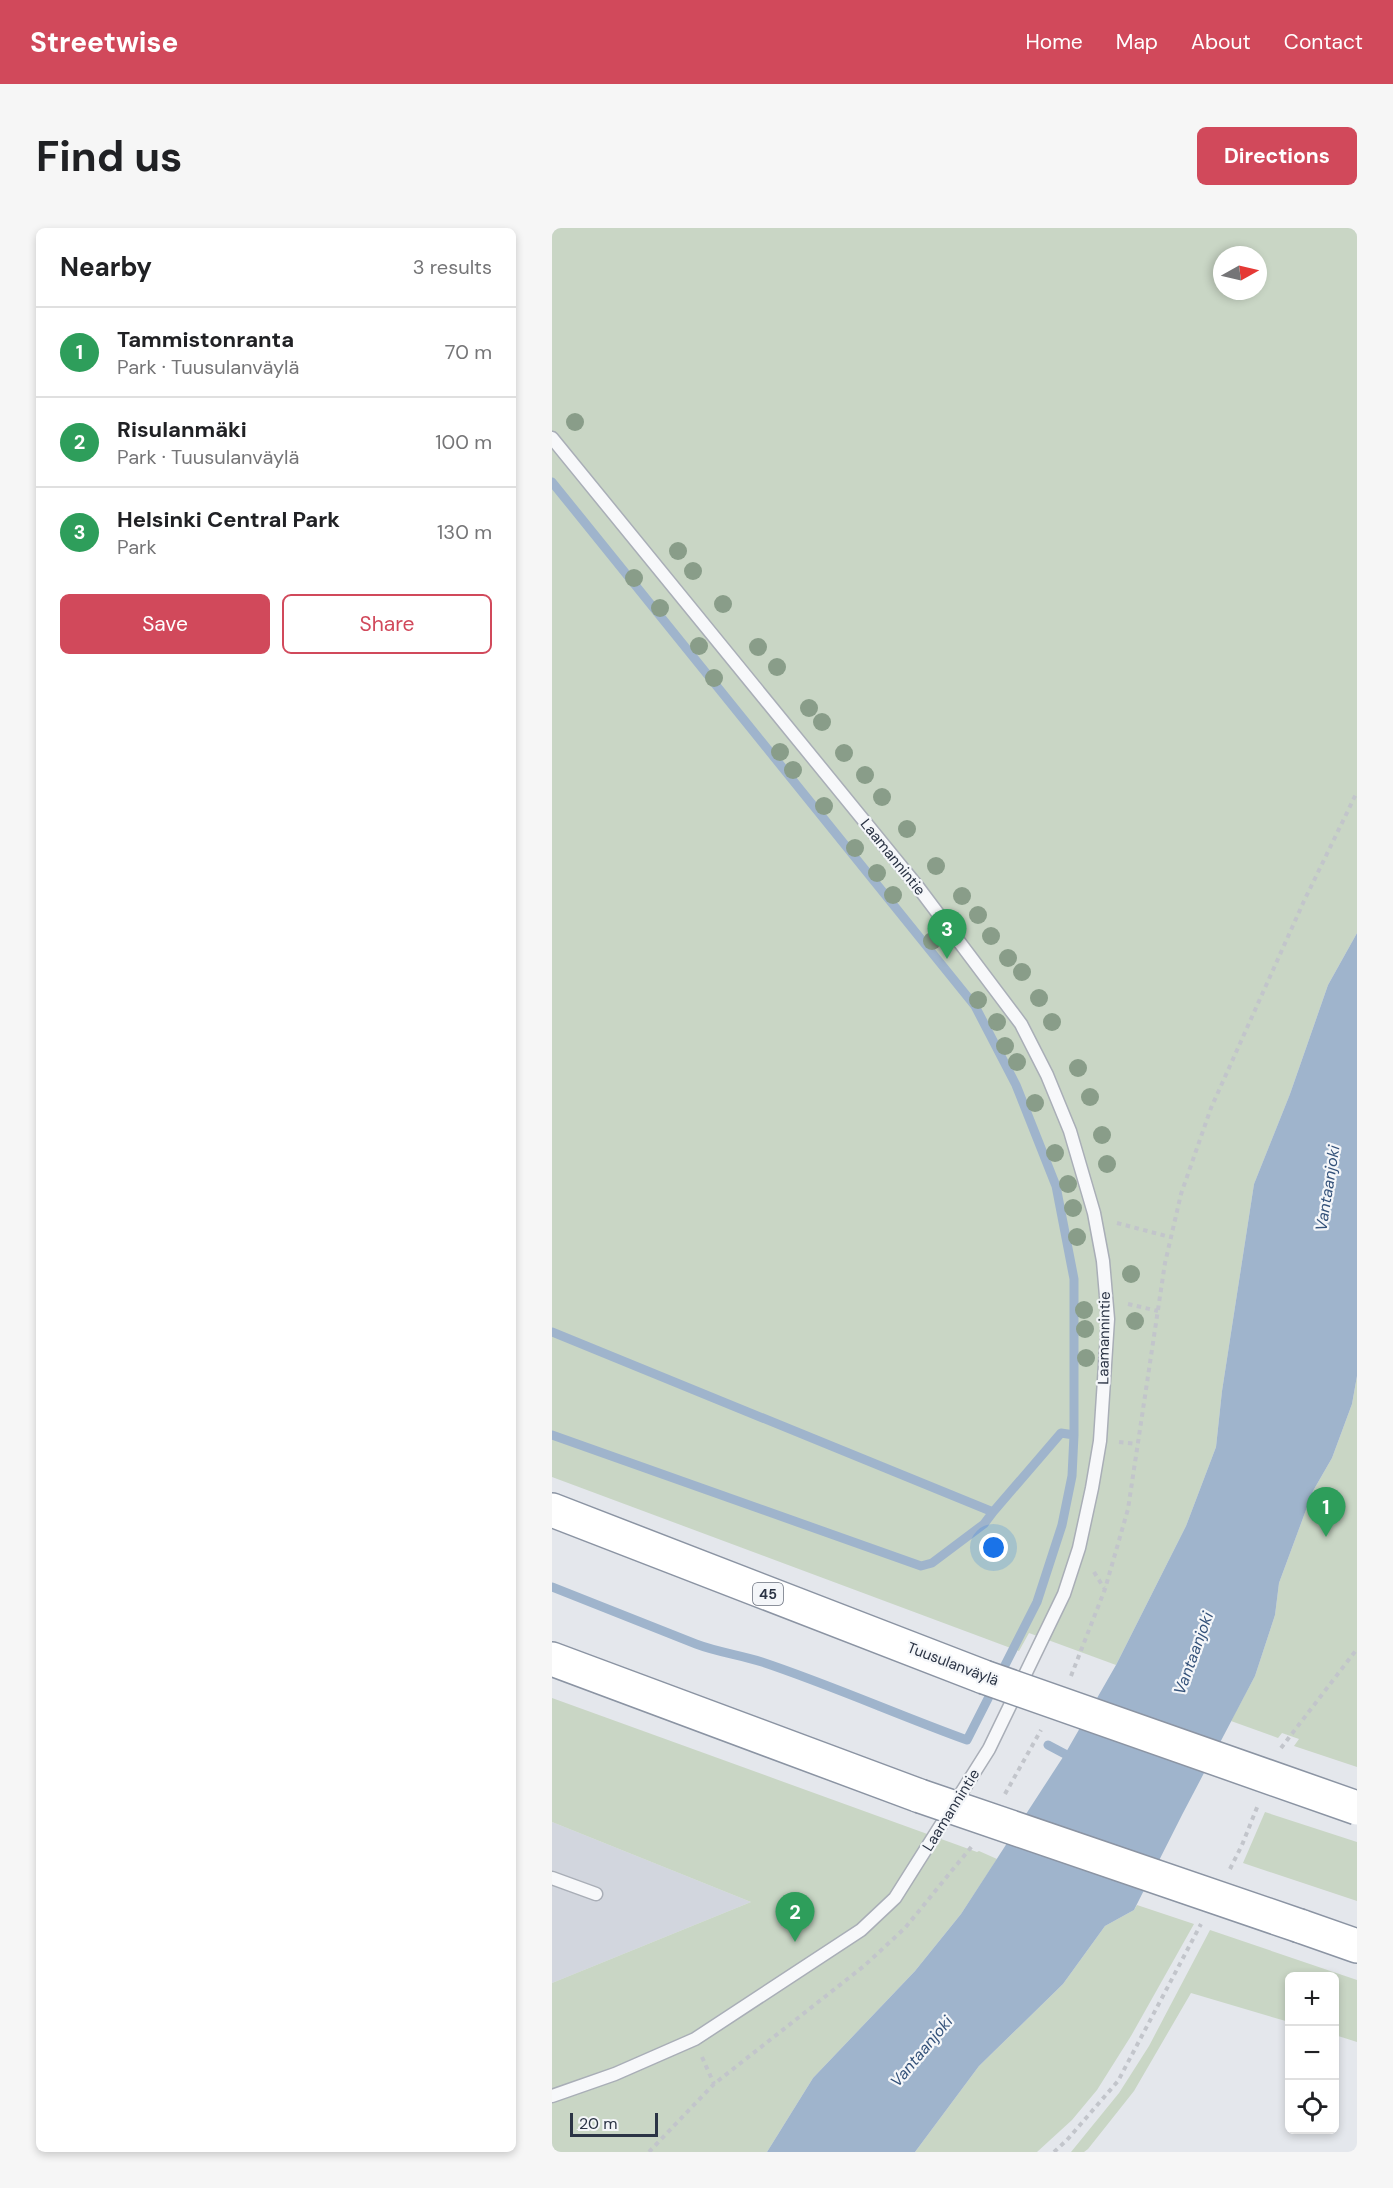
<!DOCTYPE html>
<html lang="en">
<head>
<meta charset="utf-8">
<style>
	body { margin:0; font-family:"DM Sans",sans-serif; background:#f6f6f6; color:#202124 }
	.controls { position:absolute; right:18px; bottom:18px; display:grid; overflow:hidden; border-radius:9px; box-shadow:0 3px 9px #0003 }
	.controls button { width:54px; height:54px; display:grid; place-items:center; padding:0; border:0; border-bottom:2px solid #e0e0e0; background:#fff; color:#202124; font:30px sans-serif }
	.compass { position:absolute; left:661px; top:18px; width:54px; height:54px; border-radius:50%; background:#fff; box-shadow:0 3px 9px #0003; rotate:82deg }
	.scale { position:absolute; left:18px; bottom:15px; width:88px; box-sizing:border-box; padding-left:6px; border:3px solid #2b3445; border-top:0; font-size:16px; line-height:21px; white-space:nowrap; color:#2b3445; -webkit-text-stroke:4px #f4f6f9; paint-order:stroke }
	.you { position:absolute; left:442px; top:1320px; width:21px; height:21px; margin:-15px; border:4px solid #fff; border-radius:50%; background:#1a73e8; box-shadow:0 0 0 9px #1a73e833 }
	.badge { display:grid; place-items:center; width:39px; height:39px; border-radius:50%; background:#d1495b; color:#fff; font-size:20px; font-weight:700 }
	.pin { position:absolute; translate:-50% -50px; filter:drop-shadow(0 2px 3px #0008) }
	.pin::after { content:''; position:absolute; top:32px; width:21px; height:18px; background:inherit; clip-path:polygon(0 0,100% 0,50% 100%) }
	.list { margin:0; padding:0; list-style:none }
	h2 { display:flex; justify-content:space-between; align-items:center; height:78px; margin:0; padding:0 24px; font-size:26px }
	h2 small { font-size:20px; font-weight:400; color:#757577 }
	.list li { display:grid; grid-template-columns:39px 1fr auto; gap:18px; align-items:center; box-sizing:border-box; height:90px; padding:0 24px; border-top:2px solid #e0e0e0 }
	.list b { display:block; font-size:22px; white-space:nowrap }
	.list p { margin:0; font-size:20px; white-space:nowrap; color:#757577 }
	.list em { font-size:20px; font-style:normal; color:#757577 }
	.actions { display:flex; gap:12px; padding:18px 24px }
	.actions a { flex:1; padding:14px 0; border:2px solid #d1495b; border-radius:9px; text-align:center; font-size:21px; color:#d1495b }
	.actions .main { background:#d1495b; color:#fff }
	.icon { flex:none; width:33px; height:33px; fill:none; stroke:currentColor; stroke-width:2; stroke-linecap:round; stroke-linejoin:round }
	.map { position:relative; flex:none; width:805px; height:1924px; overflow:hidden; border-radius:9px }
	header { display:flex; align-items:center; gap:36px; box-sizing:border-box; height:84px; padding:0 30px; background:#d1495b; color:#fff }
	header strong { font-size:28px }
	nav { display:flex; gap:33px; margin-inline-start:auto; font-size:21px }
	.intro { display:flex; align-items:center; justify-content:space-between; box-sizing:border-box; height:144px; padding:0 36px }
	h1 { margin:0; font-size:42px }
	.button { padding:15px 27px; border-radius:9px; background:#d1495b; color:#fff; font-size:21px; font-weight:700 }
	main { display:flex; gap:36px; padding:0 36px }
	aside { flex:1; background:#fff; border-radius:9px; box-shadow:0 3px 9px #0003 }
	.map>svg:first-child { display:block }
	.built { fill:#d2d6de }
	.green { fill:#c9d6c5; fill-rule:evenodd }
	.water { fill:#9fb4cc }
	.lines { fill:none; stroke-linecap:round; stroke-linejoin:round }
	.stream { stroke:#9fb4cc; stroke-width:9 }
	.service-casing { stroke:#a9aeb7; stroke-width:15 }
	.motorway-casing { stroke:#8b94a3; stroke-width:36 }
	.path { stroke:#c2c5cb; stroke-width:4; stroke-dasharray:4.5 4.5; stroke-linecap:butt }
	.service { stroke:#f7f8fa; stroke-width:12 }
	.motorway { stroke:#fff; stroke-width:33 }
	.motorway-bridge-casing { stroke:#8b94a3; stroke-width:36; stroke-linecap:butt }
	.motorway-bridge { stroke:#fff; stroke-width:33 }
	.tree { fill:#899d89 }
	.labels { text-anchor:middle; stroke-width:4.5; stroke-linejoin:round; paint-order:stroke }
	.shield { fill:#f4f6f9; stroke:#676e7b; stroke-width:1.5 }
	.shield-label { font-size:14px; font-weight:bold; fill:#2b3445 }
	.street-label { font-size:15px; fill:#2b3445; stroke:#f4f6f9 }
	.water-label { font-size:16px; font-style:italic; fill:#34527a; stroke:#f4f6f9 }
</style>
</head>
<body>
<header>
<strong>Streetwise</strong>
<nav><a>Home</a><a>Map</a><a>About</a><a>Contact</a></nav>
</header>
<div class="intro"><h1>Find us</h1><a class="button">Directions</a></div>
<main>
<aside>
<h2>Nearby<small>3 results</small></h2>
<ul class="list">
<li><span class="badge" style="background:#2e9e5b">1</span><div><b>Tammistonranta</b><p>Park · Tuusulanväylä</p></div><em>70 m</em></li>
<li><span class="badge" style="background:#2e9e5b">2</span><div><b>Risulanmäki</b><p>Park · Tuusulanväylä</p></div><em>100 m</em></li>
<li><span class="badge" style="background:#2e9e5b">3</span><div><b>Helsinki Central Park</b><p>Park</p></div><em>130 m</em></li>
</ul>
<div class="actions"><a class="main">Save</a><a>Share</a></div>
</aside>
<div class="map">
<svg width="805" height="1924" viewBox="0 0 805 1924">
	<rect width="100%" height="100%" fill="#e4e7ec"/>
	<!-- built -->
	<path class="built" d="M0 1594 199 1674 0 1755Z"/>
	<!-- green -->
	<path class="green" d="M0 0H805V705L776 757 738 866 702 956 670 1163 664 1219 634 1298 564 1437 477 1405 467 1423 0 1249ZM670 27H706V63H670Z
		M805 1148V1539L742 1518 747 1511 730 1505 726 1510 679 1493 703 1448 723 1387 727 1355 761 1263 780 1230 800 1176Z
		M0 1470 425 1624 427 1623 445 1631 409 1686 363 1743 261 1850 215 1924H0V1755L199 1674 0 1594Z
		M713 1584 805 1614V1673L691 1635Z
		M585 1677 642 1696 579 1808 545 1862 520 1892 485 1924H363L427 1838 511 1756 553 1698 582 1682Z
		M658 1702 805 1752V1814L783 1807 782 1748H738L737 1794 639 1765 582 1863 536 1921 532 1924H519L567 1865 597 1818Z"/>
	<!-- water -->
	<path class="water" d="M805 705V1148L800 1176 780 1230 761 1263 727 1355 723 1387 703 1448 631 1585 582 1682 553 1698 511 1756 427 1838 363 1924H215L261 1850 363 1743 409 1686 513 1526 564 1437 634 1298 664 1219 670 1163 702 956 738 866 776 757Z"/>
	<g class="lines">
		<!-- stream -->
		<path class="stream" d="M0 254 423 778 464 857 504 958 522 1051V1207L520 1248 510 1297 485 1374 415 1512C346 1487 279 1457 210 1434 188 1427 165 1424 144 1416L0 1359
			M0 1104 441 1284
			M0 1207 369 1338 380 1335 432 1296 441 1284 509 1205 522 1207
			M496 1517 513 1526"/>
		<defs>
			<path id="service" d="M0 210 366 659 469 796 495 847 518 903 542 985 551 1033 556 1091 548 1213 540 1260 527 1320 512 1366 437 1521 343 1670 309 1702 143 1811 63 1846 0 1868
				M0 1650 44 1666"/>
			<path id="motorway" d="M0 1282 432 1449
				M0 1431 368 1568
				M748 1698 805 1718"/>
		</defs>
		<!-- service casing -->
		<use href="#service" class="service-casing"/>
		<!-- motorway casing -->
		<use href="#motorway" class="motorway-casing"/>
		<!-- path -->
		<path class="path" d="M565 995 618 1009
			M576 1076 606 1083
			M567 1214 585 1216
			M542 1344 552 1360
			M519 1448 553 1361 576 1281 613 1035 629 966 659 880 752 673 805 564
			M729 1520 805 1421
			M453 1566 489 1502
			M678 1641 690 1617 706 1577
			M150 1829 162 1856
			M97 1924 162 1856 312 1738 353 1700 420 1618
			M502 1924 515 1912 566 1853 649 1696"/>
		<!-- service -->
		<use href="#service" class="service"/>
		<!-- motorway -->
		<use href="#motorway" class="motorway"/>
		<defs>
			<path id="motorway-bridge" d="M432 1449 805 1580
				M368 1568 748 1698"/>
		</defs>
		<!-- motorway-bridge casing -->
		<use href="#motorway-bridge" class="motorway-bridge-casing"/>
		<!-- motorway-bridge -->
		<use href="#motorway-bridge" class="motorway-bridge"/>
	</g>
	<!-- trees -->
	<g class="tree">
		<circle cx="23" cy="194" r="9"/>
		<circle cx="126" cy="323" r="9"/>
		<circle cx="141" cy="343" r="9"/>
		<circle cx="82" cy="350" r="9"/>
		<circle cx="171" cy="376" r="9"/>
		<circle cx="108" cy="380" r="9"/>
		<circle cx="147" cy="418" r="9"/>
		<circle cx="206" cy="419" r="9"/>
		<circle cx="225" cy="439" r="9"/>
		<circle cx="162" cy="450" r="9"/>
		<circle cx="257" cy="480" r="9"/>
		<circle cx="270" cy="494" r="9"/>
		<circle cx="228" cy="524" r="9"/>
		<circle cx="292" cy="525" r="9"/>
		<circle cx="241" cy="542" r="9"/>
		<circle cx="313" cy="547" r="9"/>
		<circle cx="330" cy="569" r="9"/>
		<circle cx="272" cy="578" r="9"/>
		<circle cx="355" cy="601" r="9"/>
		<circle cx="303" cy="620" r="9"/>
		<circle cx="384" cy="638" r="9"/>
		<circle cx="325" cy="645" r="9"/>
		<circle cx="341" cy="667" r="9"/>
		<circle cx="410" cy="668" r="9"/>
		<circle cx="426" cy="687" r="9"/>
		<circle cx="439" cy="708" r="9"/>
		<circle cx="380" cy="713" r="9"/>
		<circle cx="456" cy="730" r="9"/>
		<circle cx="470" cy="744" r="9"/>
		<circle cx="487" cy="770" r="9"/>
		<circle cx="426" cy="772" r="9"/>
		<circle cx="445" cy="794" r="9"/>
		<circle cx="500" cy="794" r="9"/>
		<circle cx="453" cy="818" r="9"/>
		<circle cx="465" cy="834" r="9"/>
		<circle cx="526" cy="840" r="9"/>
		<circle cx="538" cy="869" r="9"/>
		<circle cx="483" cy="875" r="9"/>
		<circle cx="550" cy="907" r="9"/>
		<circle cx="503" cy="925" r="9"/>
		<circle cx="555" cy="936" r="9"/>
		<circle cx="516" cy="956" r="9"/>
		<circle cx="521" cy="980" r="9"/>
		<circle cx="525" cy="1009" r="9"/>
		<circle cx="579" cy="1046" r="9"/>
		<circle cx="532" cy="1082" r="9"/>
		<circle cx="583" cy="1093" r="9"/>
		<circle cx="533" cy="1101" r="9"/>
		<circle cx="534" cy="1130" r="9"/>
	</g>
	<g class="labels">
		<!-- shield labels -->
		<rect class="shield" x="201" y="1355" width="30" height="22" rx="4.5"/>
		<g class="shield-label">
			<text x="216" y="1371">45</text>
		</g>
		<!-- street labels -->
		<g class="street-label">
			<text transform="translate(341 629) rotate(51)" y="5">Laamannintie</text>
			<text transform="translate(552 1110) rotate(-89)" y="5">Laamannintie</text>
			<text transform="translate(401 1436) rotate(21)" y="5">Tuusulanväylä</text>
			<text transform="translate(399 1582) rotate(-58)" y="5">Laamannintie</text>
		</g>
		<!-- water labels -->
		<g class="water-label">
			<text transform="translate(775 960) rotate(-81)" y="6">Vantaanjoki</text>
			<text transform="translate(641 1425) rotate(-70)" y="6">Vantaanjoki</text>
			<text transform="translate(369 1823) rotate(-50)" y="6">Vantaanjoki</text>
		</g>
	</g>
</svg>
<div class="controls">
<button>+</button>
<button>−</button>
<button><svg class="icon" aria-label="locate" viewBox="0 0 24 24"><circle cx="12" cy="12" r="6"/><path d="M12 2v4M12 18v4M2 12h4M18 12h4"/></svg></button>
</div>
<svg class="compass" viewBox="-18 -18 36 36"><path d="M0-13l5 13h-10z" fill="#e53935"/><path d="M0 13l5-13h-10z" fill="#757577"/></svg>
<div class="scale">20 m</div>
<div class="you"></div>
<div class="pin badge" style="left:774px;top:1309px;background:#2e9e5b">1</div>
<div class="pin badge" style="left:243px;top:1714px;background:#2e9e5b">2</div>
<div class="pin badge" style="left:395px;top:731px;background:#2e9e5b">3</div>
</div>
</main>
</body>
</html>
